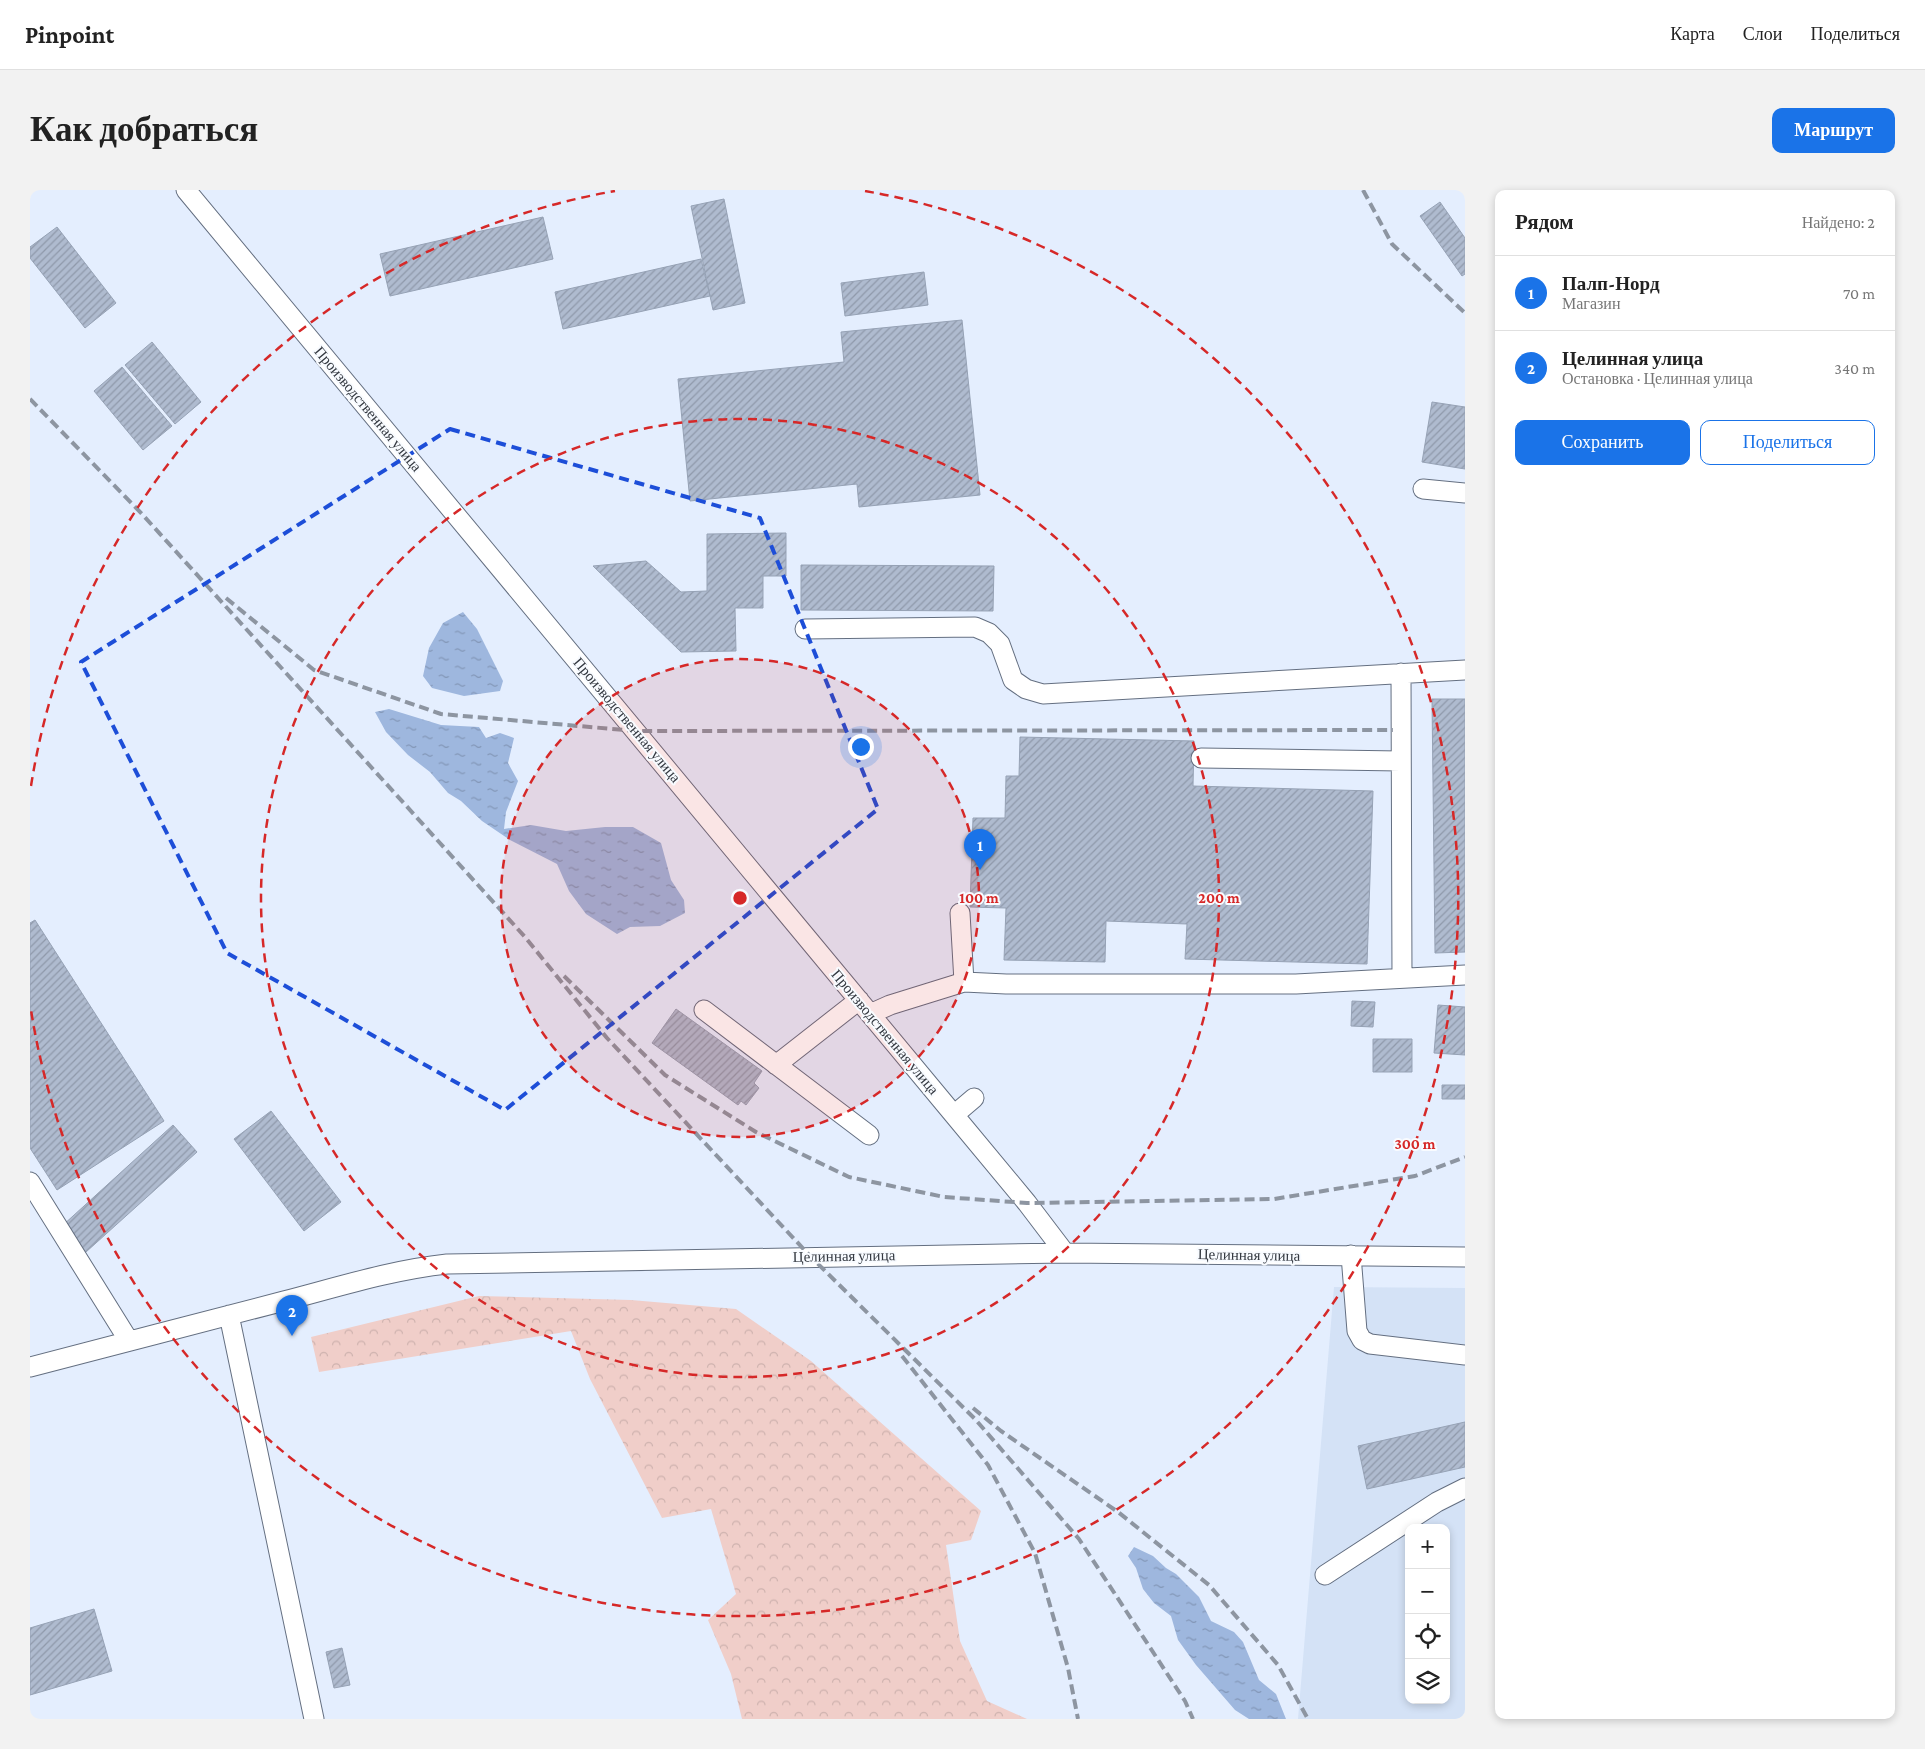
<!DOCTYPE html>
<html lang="ru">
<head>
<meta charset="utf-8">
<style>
	body { margin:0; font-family:"Crimson Pro",serif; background:#f2f2f2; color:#222 }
	.controls { position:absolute; right:15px; bottom:15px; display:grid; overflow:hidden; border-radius:10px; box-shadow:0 2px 8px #0003 }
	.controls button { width:45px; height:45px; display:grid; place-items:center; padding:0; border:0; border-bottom:1px solid #e0e0e0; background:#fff; color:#222; font:25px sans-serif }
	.you { position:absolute; left:830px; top:556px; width:18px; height:18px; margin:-12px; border:4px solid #fff; border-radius:50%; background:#1a73e8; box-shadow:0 0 0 8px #1a73e833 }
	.badge { display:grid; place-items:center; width:32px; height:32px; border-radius:50%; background:#1a73e8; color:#fff; font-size:16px; font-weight:700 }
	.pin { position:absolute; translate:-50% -41px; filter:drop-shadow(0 1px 2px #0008) }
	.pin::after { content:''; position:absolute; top:26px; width:18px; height:15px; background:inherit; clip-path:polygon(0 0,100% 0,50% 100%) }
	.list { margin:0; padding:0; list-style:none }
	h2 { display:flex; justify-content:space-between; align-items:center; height:65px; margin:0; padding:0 20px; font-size:21px }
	h2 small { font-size:16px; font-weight:400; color:#767676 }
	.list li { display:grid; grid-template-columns:32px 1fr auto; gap:15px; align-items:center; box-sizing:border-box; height:75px; padding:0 20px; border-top:1px solid #e0e0e0 }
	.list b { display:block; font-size:19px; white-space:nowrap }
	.list p { margin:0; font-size:16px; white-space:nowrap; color:#767676 }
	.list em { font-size:16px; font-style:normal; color:#767676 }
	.actions { display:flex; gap:10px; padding:15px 20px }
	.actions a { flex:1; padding:11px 0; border:1px solid #1a73e8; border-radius:10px; text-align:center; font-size:18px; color:#1a73e8 }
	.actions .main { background:#1a73e8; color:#fff }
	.icon { flex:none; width:28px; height:28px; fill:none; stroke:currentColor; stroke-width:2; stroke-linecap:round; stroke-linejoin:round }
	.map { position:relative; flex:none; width:1435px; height:1529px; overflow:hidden; border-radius:10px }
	header { display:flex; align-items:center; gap:30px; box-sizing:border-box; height:70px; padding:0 25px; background:#fff; border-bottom:1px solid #e0e0e0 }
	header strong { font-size:24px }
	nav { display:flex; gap:28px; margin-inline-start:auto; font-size:18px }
	.intro { display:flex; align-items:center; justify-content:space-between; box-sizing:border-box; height:120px; padding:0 30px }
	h1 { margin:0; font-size:35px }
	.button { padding:12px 22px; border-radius:10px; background:#1a73e8; color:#fff; font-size:18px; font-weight:700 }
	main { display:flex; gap:30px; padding:0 30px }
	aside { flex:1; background:#fff; border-radius:10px; box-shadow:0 2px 8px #0003 }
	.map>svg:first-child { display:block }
	.built { fill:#d4e2f6; fill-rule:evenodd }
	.forest { fill:url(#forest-crowns) }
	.water { fill:url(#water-ripples) }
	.building { fill:url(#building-hatch); stroke:#96a2b5 }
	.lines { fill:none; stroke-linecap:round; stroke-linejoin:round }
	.minor-casing { stroke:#646f81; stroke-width:21 }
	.minor { stroke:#fff; stroke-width:19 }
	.rail { stroke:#8d95a1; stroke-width:4; stroke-dasharray:10 5; stroke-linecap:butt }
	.marked { fill:none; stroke:#1d4ed8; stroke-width:4; stroke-dasharray:10 6; stroke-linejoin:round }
	.ring { fill:none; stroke:#d62828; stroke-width:2.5; stroke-dasharray:9 6 }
	.labels { text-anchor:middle; stroke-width:4; stroke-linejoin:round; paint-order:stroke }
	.street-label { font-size:15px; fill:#343941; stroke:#f8fbff }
	.centre { fill:#d62828; stroke:#f8fbff; stroke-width:2.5 }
	.ring-label { font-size:15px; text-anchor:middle; font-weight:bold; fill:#d62828; stroke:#f8fbff; stroke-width:4; stroke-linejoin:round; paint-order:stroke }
</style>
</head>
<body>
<header>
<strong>Pinpoint</strong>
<nav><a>Карта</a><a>Слои</a><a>Поделиться</a></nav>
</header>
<div class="intro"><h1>Как добраться</h1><a class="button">Маршрут</a></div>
<main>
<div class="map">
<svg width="1435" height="1529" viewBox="0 0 1435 1529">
	<defs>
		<pattern id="forest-crowns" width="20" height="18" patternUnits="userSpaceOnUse" patternTransform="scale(1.25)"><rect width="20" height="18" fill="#f0cec9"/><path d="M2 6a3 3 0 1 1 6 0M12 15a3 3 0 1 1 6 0" fill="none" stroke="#ceb2ae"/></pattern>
		<pattern id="water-ripples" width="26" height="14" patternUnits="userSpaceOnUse" patternTransform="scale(1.25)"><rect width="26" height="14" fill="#9eb7de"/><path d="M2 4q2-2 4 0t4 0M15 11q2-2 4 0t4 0" fill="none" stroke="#8296b6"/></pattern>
		<pattern id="building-hatch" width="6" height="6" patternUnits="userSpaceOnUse" patternTransform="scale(1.25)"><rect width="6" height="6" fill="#afbbcf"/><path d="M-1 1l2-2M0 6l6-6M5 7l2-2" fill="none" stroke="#8f99aa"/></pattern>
	</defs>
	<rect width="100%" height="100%" fill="#e4eefe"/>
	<!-- built -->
	<path class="built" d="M1304 1097 1435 1098V1529H1268ZM1379 1338H1416V1510H1379Z"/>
	<!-- forest -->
	<path class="forest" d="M449 1106 601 1110 706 1119 781 1171 951 1321 941 1350 916 1355 930 1451 957 1511 997 1529H712L701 1484 678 1430 706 1404 681 1319 632 1328 560 1189 541 1141 289 1182 281 1147Z"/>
	<!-- water -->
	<path class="water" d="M433 422 447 439 473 491 470 501 434 506 402 498 393 486 399 458 413 433Z
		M359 519 411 535 449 537 456 548 470 543 484 548 478 573 488 591 476 622 474 639 501 635 536 641 575 637H603L631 653 641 690 654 710 655 723 630 736 600 737 587 744 556 724 539 701 527 674 480 650 452 631 431 611 418 603 400 582 378 565 356 542 345 522Z
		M1104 1357 1123 1366 1136 1378 1146 1384 1169 1407 1181 1431 1204 1442 1213 1452 1229 1490 1246 1504 1256 1529H1219L1205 1520 1166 1475 1148 1450 1141 1426 1124 1413 1113 1399 1106 1378 1098 1366Z"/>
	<!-- building -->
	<path class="building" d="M694 9 715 113 683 120 661 16Z
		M1410 12 1435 48V84L1432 86 1390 26Z
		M513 27 523 69 360 106 350 64Z
		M27 37 86 113 55 138 0 68V57Z
		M671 69 680 106 533 139 525 102Z
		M894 82 898 115 815 126 811 93Z
		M932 130 950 305 829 317 827 294 660 311 648 189 814 172 811 142Z
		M122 152 171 212 145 234 95 175Z
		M92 177 142 236 113 260 64 201Z
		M1402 212 1435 217V279L1392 272Z
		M756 343V386H733V418H705L706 461 651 462 563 376 616 371 651 402 677 401V344Z
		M771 375 964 376 963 421 771 420Z
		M1402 509H1435V762L1405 763Z
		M990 547 1164 551 1163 596 1343 601 1337 774 1155 769 1157 734 1076 731 1075 772 974 770 976 718 940 717 943 628H975L976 586H989Z
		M5 730 134 931 27 1000 0 958V733Z
		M1322 811 1345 812 1343 837 1321 836Z
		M1408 815 1435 817V865L1404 863Z
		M646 819 732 881 724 893 729 898 716 915 711 911 708 915 622 853Z
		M1343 849H1382V882H1343Z
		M1412 895H1435V909H1412Z
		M241 921 311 1012 274 1041 204 949Z
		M143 935 167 962 56 1062 32 1036Z
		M1435 1232V1277L1337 1299 1328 1256Z
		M64 1419 82 1481 0 1505V1438Z
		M312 1458 320 1495 304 1498 296 1462Z"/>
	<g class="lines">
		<defs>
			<path id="minor" d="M156 0 924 925 997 1013 1035 1063
				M1393 299 1435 303
				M775 439 945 437 959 443 970 454 983 490 996 499 1013 504 1435 480
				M1371 483 1372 788
				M1171 568 1370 571
				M930 723 934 792
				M674 820 839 945
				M840 824 860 815 934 792 976 794H1266L1435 785
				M746 875 829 810
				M924 925 944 908
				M0 992 99 1151
				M1321 1065 1327 1141 1332 1150 1340 1154 1435 1165
				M199 1125 284 1529
				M0 1177C85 1155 169 1133 254 1111 308 1097 361 1080 417 1074L1035 1063 1435 1067
				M1295 1385 1407 1312 1435 1298"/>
		</defs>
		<!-- minor casing -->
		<use href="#minor" class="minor-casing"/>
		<!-- minor -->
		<use href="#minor" class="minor"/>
		<!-- rail -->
		<path class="rail" d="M1333 0 1362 54 1435 123
			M0 209 112 324 495 747 577 848 781 1067 945 1229 1049 1349 1155 1511 1163 1529
			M196 408 284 480 411 524 606 541 1363 540
			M534 786 635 885 726 942 819 987 914 1007 997 1013 1244 1009 1385 986 1435 967
			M872 1166 958 1275 1005 1363 1038 1478 1048 1529
			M943 1218 971 1241 1088 1322 1179 1395 1248 1475 1278 1529"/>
	</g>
	<!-- marked area -->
	<path class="marked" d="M420 239 730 328 848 619 475 920 197 763 51 472Z"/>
	<!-- distance rings -->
	<circle cx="710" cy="708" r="239" fill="#d62828" fill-opacity=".12"/>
	<g class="ring">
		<circle cx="710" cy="708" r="239"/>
		<circle cx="710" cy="708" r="479"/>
		<path d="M1 596A718 718 0 0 1 585 1M835 1A718 718 0 1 1 1 820"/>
	</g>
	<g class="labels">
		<!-- street labels -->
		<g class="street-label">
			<text transform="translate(338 219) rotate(50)" y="5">Производственная улица</text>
			<text transform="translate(597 530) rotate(50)" y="5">Производственная улица</text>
			<text transform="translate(855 842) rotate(50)" y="5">Производственная улица</text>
			<text transform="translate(1219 1065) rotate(1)" y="5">Целинная улица</text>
			<text transform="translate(814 1066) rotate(-1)" y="5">Целинная улица</text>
		</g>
	</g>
	<circle cx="710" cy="708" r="8" class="centre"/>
	<g class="ring-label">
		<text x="949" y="713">100 m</text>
		<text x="1189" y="713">200 m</text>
		<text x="1385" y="959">300 m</text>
	</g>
</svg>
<div class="controls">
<button>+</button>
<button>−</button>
<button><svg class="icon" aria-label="locate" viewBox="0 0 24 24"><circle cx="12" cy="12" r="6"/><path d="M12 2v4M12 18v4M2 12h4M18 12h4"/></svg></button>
<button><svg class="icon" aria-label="layers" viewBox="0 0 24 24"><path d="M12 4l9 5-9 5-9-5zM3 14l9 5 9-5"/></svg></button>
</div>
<div class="you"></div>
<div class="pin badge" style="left:950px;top:680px">1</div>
<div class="pin badge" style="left:262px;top:1146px">2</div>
</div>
<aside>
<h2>Рядом<small>Найдено: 2</small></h2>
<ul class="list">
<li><span class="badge">1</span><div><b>Палп-Норд</b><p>Магазин</p></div><em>70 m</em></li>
<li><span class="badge">2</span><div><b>Целинная улица</b><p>Остановка · Целинная улица</p></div><em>340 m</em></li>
</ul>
<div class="actions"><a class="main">Сохранить</a><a>Поделиться</a></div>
</aside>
</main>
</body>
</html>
